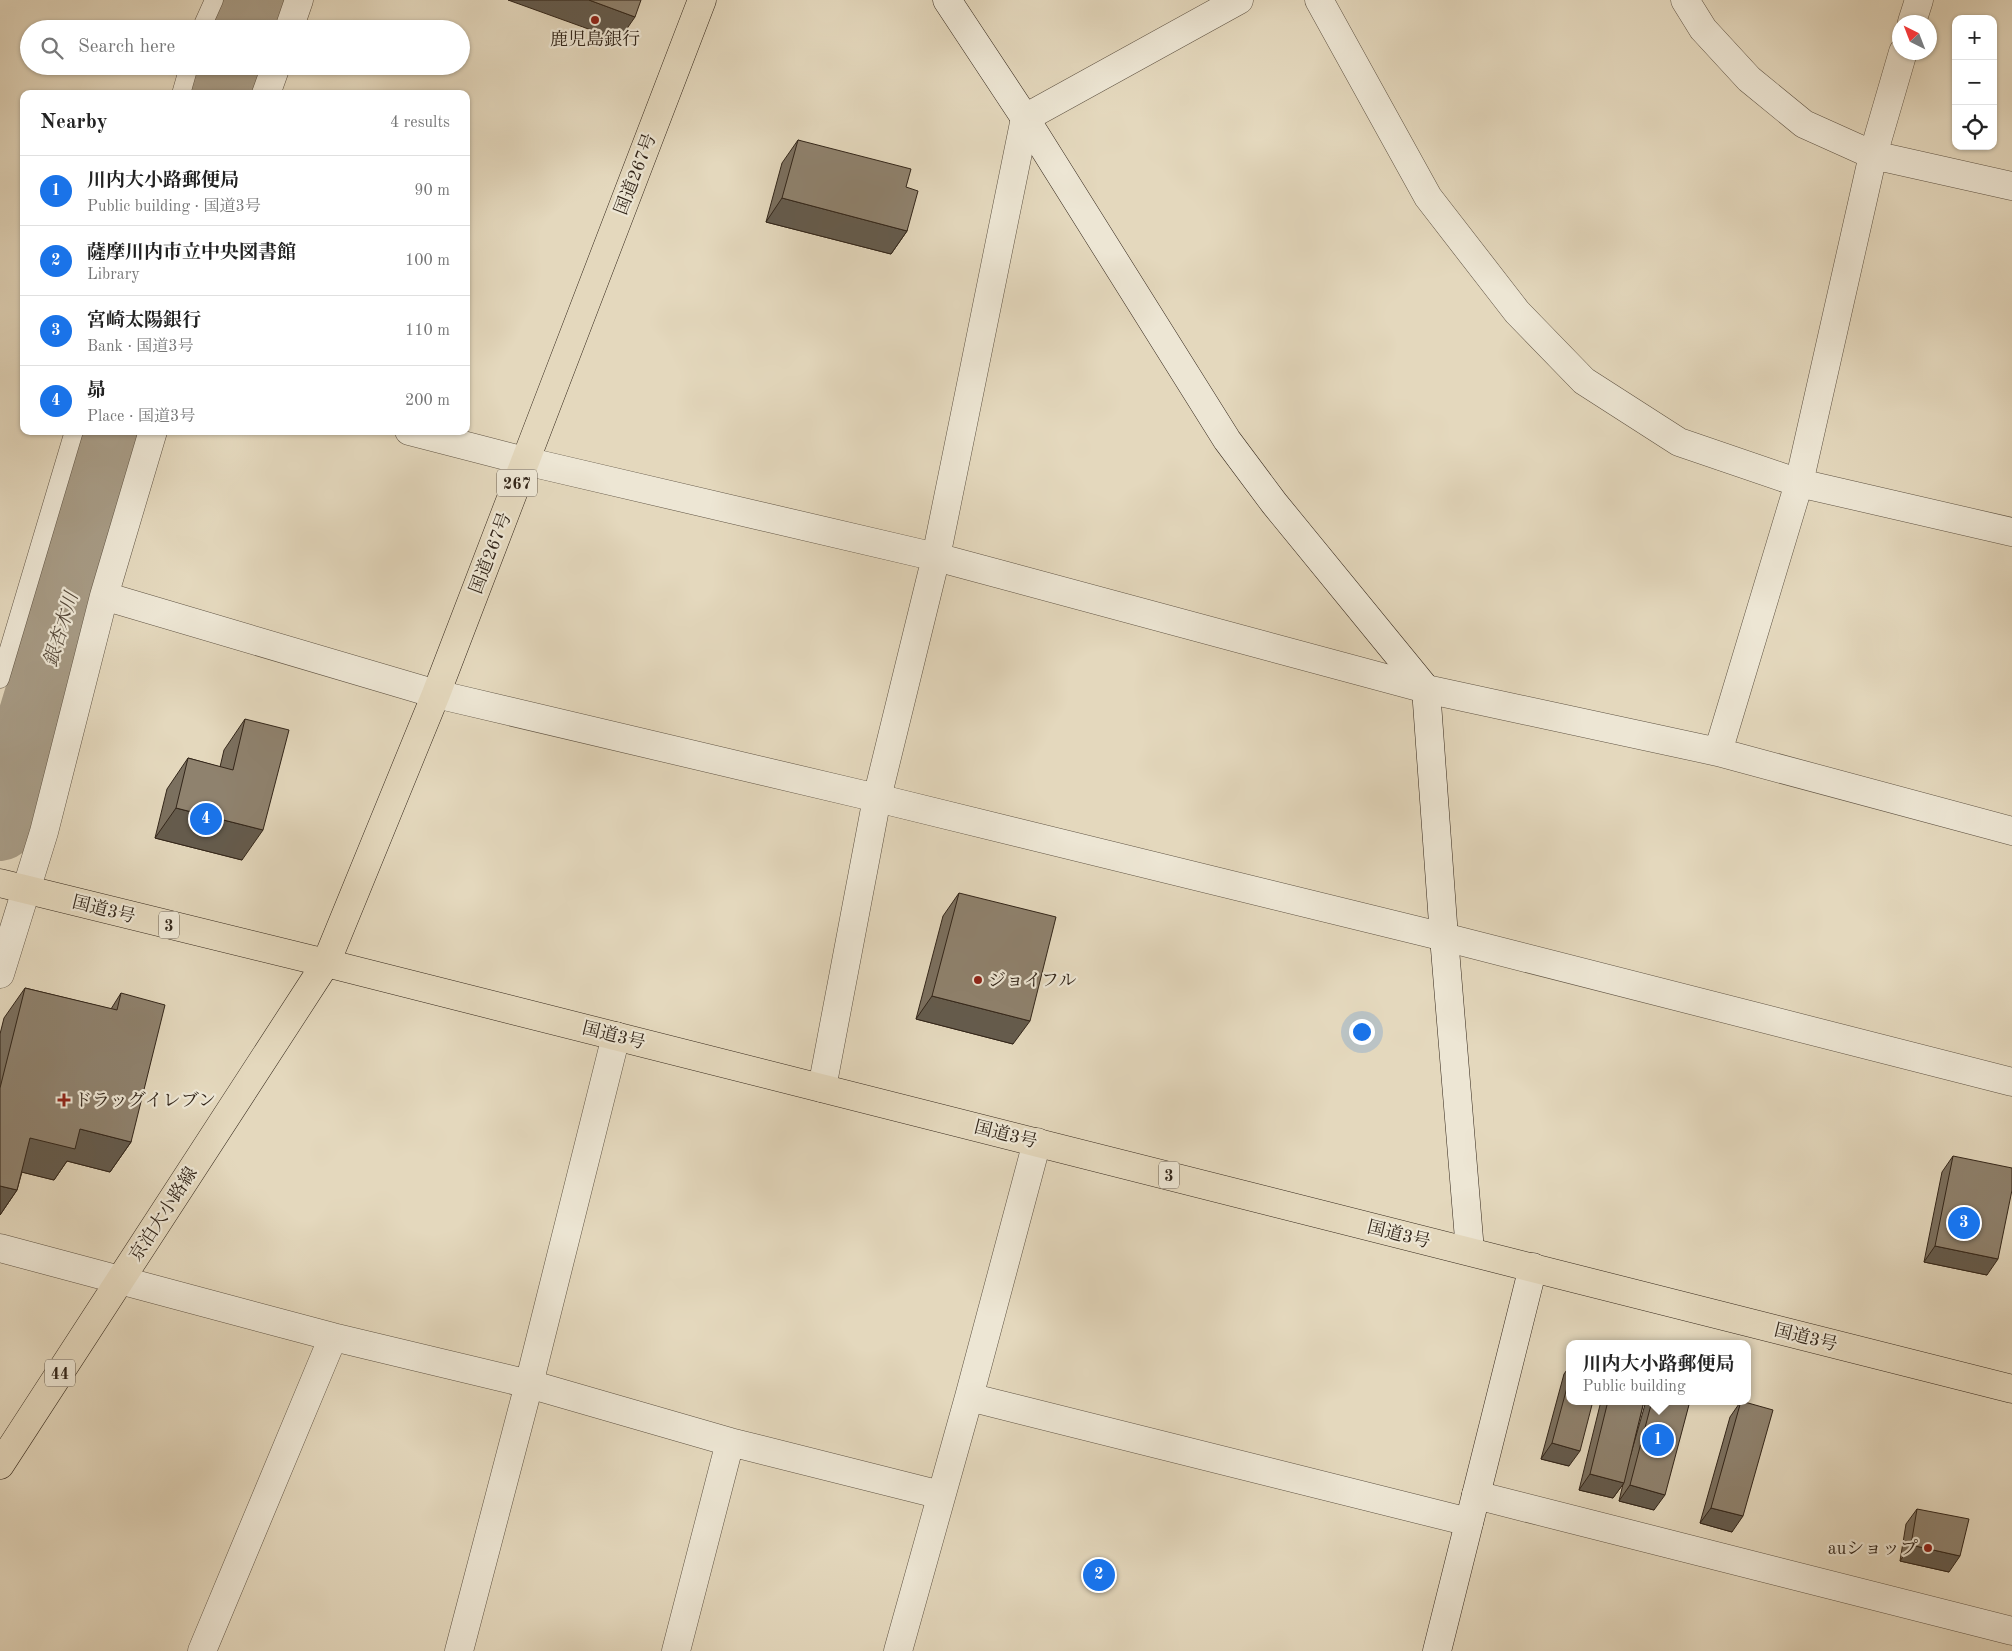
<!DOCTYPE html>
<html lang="en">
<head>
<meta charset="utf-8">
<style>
	body { margin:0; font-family:"Old Standard TT","Noto Serif JP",serif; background:#f2f2f2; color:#222 }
	.controls { position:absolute; right:15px; top:15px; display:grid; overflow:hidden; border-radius:10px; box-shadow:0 1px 4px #0004 }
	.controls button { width:45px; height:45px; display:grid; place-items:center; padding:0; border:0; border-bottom:1px solid #e0e0e0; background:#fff; color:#222; font:25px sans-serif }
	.compass { position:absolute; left:1892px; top:15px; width:45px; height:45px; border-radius:50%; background:#fff; box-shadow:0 1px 4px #0004; rotate:318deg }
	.you { position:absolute; left:1361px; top:1031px; width:18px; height:18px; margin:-12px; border:4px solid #fff; border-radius:50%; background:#1a73e8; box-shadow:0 0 0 8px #1a73e833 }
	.badge { display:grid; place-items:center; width:32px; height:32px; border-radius:50%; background:#1a73e8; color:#fff; font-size:16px; font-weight:700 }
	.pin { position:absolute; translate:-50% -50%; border:2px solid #fff; box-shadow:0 1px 5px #0006 }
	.popup { position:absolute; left:1566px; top:1340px; width:185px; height:65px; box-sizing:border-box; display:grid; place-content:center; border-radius:10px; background:#fff; filter:drop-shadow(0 1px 4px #0005); font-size:16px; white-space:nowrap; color:#767676 }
	.popup b { font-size:19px; color:#222 }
	.popup::after { content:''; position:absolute; left:50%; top:100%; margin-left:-10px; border:10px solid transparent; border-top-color:#fff }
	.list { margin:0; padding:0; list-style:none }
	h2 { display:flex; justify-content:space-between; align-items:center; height:65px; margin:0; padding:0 20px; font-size:21px }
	h2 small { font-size:16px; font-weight:400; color:#767676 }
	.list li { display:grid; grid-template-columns:32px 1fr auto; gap:15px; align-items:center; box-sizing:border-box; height:70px; padding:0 20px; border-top:1px solid #e0e0e0 }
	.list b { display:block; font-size:19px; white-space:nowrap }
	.list p { margin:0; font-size:16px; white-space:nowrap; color:#767676 }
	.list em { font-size:16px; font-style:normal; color:#767676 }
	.icon { flex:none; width:28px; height:28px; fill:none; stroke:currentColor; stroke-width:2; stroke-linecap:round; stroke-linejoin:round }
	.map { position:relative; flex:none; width:2012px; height:1651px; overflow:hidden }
	.search { position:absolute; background:#fff; box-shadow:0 1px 4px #0004; left:20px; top:20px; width:450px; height:55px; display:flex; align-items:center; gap:12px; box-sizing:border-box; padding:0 18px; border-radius:28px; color:#767676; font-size:19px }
	.panel { position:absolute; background:#fff; box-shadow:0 1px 4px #0004; left:20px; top:90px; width:450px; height:345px; border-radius:10px }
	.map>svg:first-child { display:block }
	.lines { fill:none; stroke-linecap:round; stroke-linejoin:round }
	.river { stroke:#a79b85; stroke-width:70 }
	.lane-casing { stroke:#5e5242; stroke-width:19 }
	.street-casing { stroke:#5e5242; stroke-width:29 }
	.secondary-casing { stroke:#322519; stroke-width:29 }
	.primary-casing { stroke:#322519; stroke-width:29 }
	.highway-casing { stroke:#322519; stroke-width:29 }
	.lane { stroke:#ede6d4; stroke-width:18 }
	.street { stroke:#ede6d4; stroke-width:28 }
	.secondary { stroke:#ede6d4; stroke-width:28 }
	.primary { stroke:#e4d8bd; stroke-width:28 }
	.highway { stroke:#e4d8bd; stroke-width:28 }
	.wall { fill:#7b705f; stroke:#322519 }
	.shaded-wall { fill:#645b4d; stroke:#322519 }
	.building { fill:#8f826e; stroke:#322519 }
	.poi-dot { fill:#8f2418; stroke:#ede6d4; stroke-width:2 }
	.labels { text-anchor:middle; stroke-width:4.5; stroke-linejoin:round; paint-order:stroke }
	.shield { fill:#ede6d4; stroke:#6a5f51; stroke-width:1 }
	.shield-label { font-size:16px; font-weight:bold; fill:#322519 }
	.poi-label { font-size:18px; fill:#322519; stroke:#ede6d4; text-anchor:start }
	.street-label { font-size:18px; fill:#322519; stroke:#ede6d4 }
	.water-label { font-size:19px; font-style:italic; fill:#554839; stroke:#ede6d4 }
</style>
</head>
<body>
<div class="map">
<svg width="2012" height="1651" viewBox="0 0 2012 1651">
	<rect width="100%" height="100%" fill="#e4d8bd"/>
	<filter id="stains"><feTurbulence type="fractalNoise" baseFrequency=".004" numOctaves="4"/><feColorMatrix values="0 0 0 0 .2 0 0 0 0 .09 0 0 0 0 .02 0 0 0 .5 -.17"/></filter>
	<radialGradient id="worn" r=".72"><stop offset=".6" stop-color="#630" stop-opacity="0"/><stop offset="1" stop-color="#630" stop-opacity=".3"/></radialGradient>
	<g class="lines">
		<!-- river -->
		<path class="river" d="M242 29 251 0
			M222 94 230 66
			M0 826 120 431"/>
		<defs>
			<path id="lane" d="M201 29 214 0
				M181 94 189 66
				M0 679 74 431"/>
			<path id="street" d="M1319 0 1428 197 1517 312 1584 381 1679 442 1799 483 2012 532
				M1685 0 1703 29 1749 79 1804 124 1873 155 2012 186
				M1912 22 1919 0
				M289 29 299 0
				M266 94 276 66
				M409 431 525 461 936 557 1426 689 1718 752 2012 831
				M104 596 436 694 877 798 1444 937 2012 1082
				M1718 752 1799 483 1873 155 1903 52
				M0 974 44 832 104 596 153 431
				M822 1088 877 798 936 557 1025 118 1239 0
				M0 1248 333 1337 529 1384 730 1442 941 1495
				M969 1397 1469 1522
				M1476 1495 2012 1631
				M202 1651 333 1337
				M459 1651 529 1384 616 1036
				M676 1651 730 1442
				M898 1651 969 1397 1037 1142"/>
			<path id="secondary" d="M947 0 1025 118 1227 440 1274 503 1426 689 1444 937 1470 1251
				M1437 1651 1533 1267"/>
			<path id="primary" d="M0 1465 326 963"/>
			<path id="highway" d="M0 883 326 963 2012 1389
				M326 963 436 694 702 0"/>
		</defs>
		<!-- lane casing -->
		<use href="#lane" class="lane-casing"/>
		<!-- street casing -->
		<use href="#street" class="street-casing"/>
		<!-- secondary casing -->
		<use href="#secondary" class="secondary-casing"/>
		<!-- primary casing -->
		<use href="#primary" class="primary-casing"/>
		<!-- highway casing -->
		<use href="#highway" class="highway-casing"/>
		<!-- lane -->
		<use href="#lane" class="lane"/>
		<!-- street -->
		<use href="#street" class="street"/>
		<!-- secondary -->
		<use href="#secondary" class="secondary"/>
		<!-- primary -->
		<use href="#primary" class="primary"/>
		<!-- highway -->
		<use href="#highway" class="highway"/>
	</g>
	<!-- wall -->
	<path class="wall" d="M798 140 906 187 907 231 891 254 766 222 782 163Z
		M245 719 242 860 155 838 167 789 188 758 220 767 224 750Z
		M959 893 1013 1044 916 1019 943 916Z
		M25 988 111 1009 121 993 131 1142 110 1172 67 1161 54 1180 22 1172 17 1190 0 1215V1034L4 1018Z
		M1953 1156 1987 1275 1924 1262 1942 1172Z
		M1569 1367V1466L1541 1459 1564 1374Z
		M1601 1401H1644L1630 1457 1646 1401H1690L1654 1510 1619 1501 1623 1484 1613 1498 1579 1490Z
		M1741 1401 1732 1532 1700 1523 1730 1417Z
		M1917 1509 1949 1572 1900 1561 1906 1524Z"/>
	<!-- shaded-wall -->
	<path class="shaded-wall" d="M508 0H589L635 17 619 40Z
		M782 198 907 231 891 254 766 222Z
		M176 808 263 830 242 860 155 838Z
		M932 996 1030 1021 1013 1044 916 1019Z
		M80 1129 131 1142 110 1172 67 1161 54 1180 9 1169 30 1138Z
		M0 1186 17 1190 0 1215Z
		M1935 1246 1998 1259 1987 1275 1924 1262Z
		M1552 1443 1580 1451 1569 1466 1541 1459Z
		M1590 1474 1624 1483 1613 1498 1579 1490Z
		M1630 1485 1665 1495 1654 1510 1619 1501Z
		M1711 1508 1743 1516 1732 1532 1700 1523Z
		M1911 1545 1960 1556 1949 1572 1900 1561Z"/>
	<!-- building -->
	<path class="building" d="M589 0H641L635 17Z
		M798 140 911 169 906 187 918 191 907 231 782 198Z
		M245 719 289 730 263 830 176 808 188 758 233 770Z
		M959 893 1056 917 1030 1021 932 996Z
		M25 988 117 1010 121 993 165 1005 131 1142 80 1129 75 1149 30 1138 17 1190 0 1186V1088Z
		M1953 1156 2012 1168V1190L1998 1259 1935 1246Z
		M1569 1380V1401H1593L1580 1451 1552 1443Z
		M1608 1401H1644L1624 1483 1590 1474Z
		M1652 1401H1690L1665 1495 1630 1485Z
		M1741 1401 1773 1410 1743 1516 1711 1508Z
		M1917 1509 1969 1519 1960 1556 1911 1545Z"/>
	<!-- markers -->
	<g class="poi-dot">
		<circle cx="595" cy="20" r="5"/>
		<circle cx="978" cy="980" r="5"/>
		<path d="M61.5 1092.5h5v5h5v5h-5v5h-5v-5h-5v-5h5z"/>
		<circle cx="1928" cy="1548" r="5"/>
	</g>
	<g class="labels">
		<!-- shield labels -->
		<g class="shield">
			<rect x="497" y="469.5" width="40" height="27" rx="4"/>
			<rect x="159" y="911.5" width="20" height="27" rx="4"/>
			<rect x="1159" y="1161.5" width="20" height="27" rx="4"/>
			<rect x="45" y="1359.5" width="30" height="27" rx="4"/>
		</g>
		<g class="shield-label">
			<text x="517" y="489">267</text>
			<text x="169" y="931">3</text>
			<text x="1169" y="1181">3</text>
			<text x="60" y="1379">44</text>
		</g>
		<!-- poi labels -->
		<g class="poi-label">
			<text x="595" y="45" text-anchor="middle">鹿児島銀行</text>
			<text x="988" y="986">ジョイフル</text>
			<text x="74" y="1106">ドラッグイレブン</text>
			<text x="1918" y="1554" text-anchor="end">auショップ</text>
		</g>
		<!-- street labels -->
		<g class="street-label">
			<text transform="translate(635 174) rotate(-69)" y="6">国道267号</text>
			<text transform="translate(490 553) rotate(-69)" y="6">国道267号</text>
			<text transform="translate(104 909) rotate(14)" y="6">国道3号</text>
			<text transform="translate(614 1035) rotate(14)" y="6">国道3号</text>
			<text transform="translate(1006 1134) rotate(14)" y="6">国道3号</text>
			<text transform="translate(163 1214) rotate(-57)" y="6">京泊大小路線</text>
			<text transform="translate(1399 1234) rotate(14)" y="6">国道3号</text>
			<text transform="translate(1806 1337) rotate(14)" y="6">国道3号</text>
		</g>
		<!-- water labels -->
		<g class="water-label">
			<text transform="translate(60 629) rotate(-73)" y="7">銀杏木川</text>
		</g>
	</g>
	<rect width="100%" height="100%" filter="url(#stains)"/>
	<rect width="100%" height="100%" fill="url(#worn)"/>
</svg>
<div class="controls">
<button>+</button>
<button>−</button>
<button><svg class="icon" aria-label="locate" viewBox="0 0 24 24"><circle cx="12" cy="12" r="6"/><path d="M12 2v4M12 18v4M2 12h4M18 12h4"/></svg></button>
</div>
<svg class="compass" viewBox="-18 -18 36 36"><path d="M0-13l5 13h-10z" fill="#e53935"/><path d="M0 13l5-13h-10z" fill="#767676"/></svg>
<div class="you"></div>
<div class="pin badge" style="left:1658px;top:1440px">1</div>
<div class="popup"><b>川内大小路郵便局</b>Public building</div>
<div class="pin badge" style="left:1099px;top:1575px">2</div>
<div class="pin badge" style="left:1964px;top:1223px">3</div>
<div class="pin badge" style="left:206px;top:819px">4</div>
<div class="search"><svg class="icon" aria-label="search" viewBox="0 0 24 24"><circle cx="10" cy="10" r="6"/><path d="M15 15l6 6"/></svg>Search here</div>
<section class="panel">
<h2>Nearby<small>4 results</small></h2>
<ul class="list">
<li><span class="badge">1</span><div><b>川内大小路郵便局</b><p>Public building · 国道3号</p></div><em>90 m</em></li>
<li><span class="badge">2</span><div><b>薩摩川内市立中央図書館</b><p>Library</p></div><em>100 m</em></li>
<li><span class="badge">3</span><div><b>宮崎太陽銀行</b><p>Bank · 国道3号</p></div><em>110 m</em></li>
<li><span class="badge">4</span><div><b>昴</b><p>Place · 国道3号</p></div><em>200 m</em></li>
</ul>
</section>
</div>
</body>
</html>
